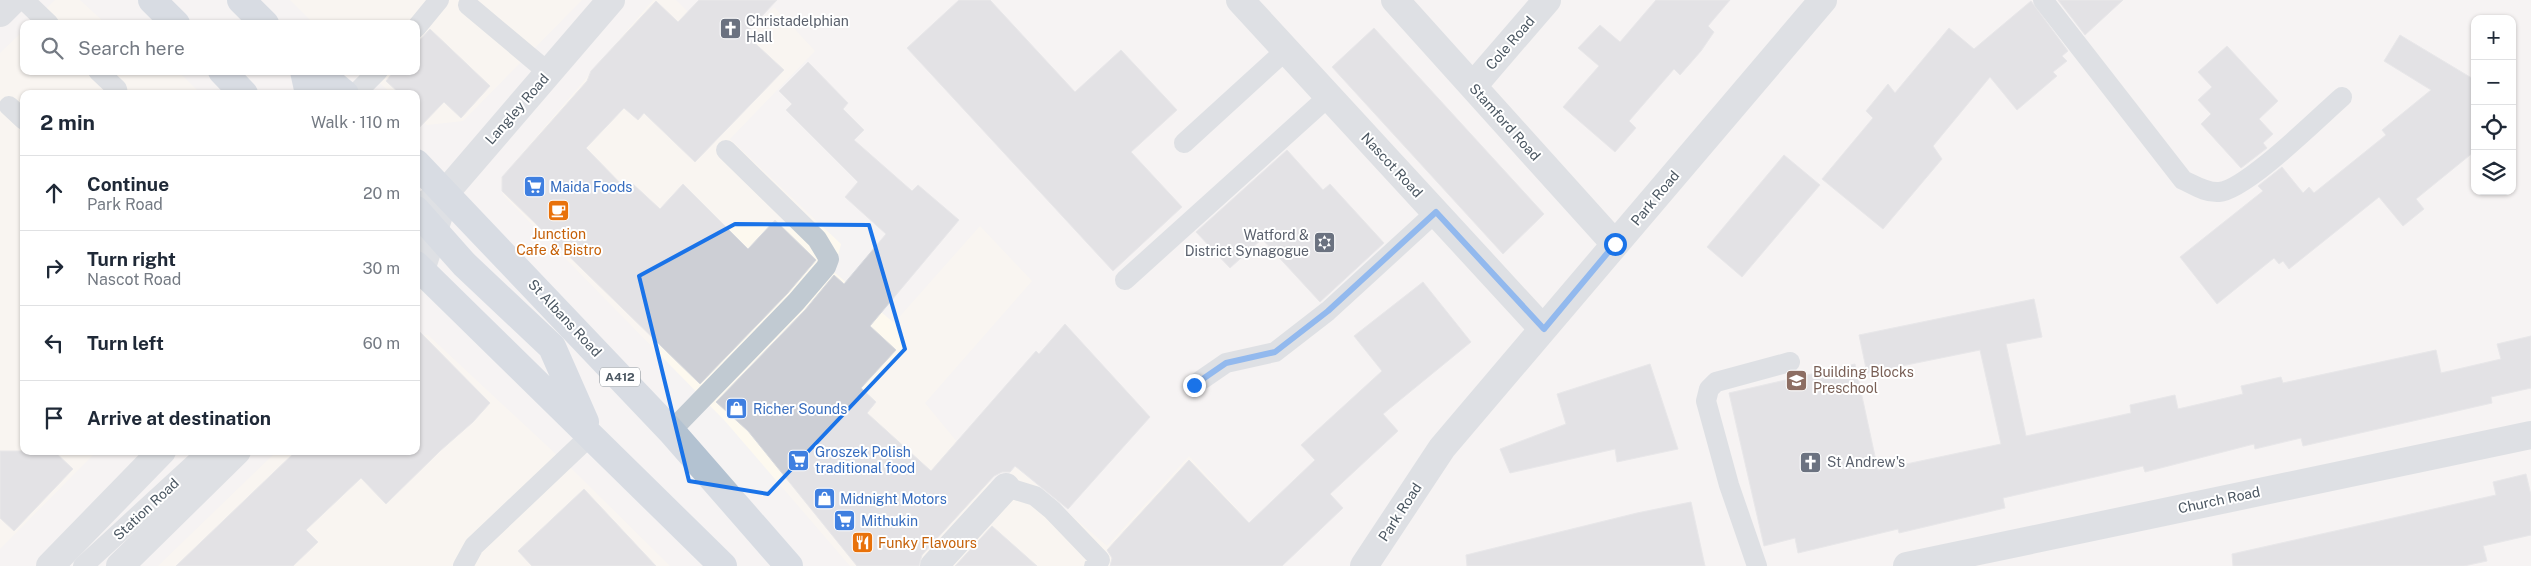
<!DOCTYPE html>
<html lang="en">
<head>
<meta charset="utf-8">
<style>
	body { margin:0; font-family:"Public Sans",sans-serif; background:#f6f6f7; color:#1f2937 }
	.controls { position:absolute; right:15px; top:15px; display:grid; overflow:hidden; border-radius:10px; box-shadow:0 1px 4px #0004 }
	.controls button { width:45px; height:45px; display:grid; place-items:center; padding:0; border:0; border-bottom:1px solid #e0e1e3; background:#fff; color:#1f2937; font:25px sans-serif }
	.stop { position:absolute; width:15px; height:15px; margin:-11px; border:4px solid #1a73e8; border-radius:50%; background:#fff }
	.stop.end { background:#1a73e8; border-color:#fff; box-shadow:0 1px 5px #0008 }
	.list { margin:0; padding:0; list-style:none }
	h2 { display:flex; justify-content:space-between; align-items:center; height:65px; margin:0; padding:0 20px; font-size:21px }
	h2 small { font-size:16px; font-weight:400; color:#747a83 }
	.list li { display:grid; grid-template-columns:32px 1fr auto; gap:15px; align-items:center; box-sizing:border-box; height:75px; padding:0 20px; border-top:1px solid #e0e1e3 }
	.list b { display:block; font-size:19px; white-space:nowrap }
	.list p { margin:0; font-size:16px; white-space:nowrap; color:#747a83 }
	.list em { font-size:16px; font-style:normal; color:#747a83 }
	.icon { flex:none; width:28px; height:28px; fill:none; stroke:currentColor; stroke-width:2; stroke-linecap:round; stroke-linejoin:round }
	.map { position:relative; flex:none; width:2531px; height:566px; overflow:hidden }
	.search { position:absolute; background:#fff; box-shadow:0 1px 4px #0004; left:20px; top:20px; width:400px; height:55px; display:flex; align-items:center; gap:12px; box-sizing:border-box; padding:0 18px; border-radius:10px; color:#747a83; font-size:19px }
	.panel { position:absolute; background:#fff; box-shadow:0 1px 4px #0004; left:20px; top:90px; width:400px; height:365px; border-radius:10px }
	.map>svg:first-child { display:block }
	.commercial { fill:#fdf9ef }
	.building { fill:#cdcfd5; stroke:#d7d9de }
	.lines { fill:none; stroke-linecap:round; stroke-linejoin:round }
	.service { stroke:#c1cad2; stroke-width:20 }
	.minor { stroke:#c1cad2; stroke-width:28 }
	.tertiary { stroke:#c1cad2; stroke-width:28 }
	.primary { stroke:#b3c2d1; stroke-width:28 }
	.route { stroke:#1a73e8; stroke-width:6 }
	.marked { fill:none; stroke:#1a73e8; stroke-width:4; stroke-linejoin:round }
	.labels { text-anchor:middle; stroke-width:4; stroke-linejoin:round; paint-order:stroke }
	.shield { fill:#fff; stroke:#808990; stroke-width:1 }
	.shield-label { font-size:12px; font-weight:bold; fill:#4a5661 }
	.worship-label { font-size:14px; fill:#5b616d; stroke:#fff; text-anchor:start }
	.street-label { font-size:14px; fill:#4a5661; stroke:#fff }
	.shop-label { font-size:14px; fill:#366cbe; stroke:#fff; text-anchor:start }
	.food-label { font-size:14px; fill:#c56008; stroke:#fff }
	.education-label { font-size:14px; fill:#785e54; stroke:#fff; text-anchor:start }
</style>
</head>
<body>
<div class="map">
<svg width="2531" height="566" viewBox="0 0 2531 566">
	<rect width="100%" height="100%" fill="#f5f3f3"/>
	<!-- commercial -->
	<path class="commercial" d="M55 0H80L106 24H30Z
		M290 0H582L463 121 427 125 416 115V94H392L366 71H416V24H314Z
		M653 0H676L729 52 774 7 815 51 730 139 841 244 834 272 894 323 980 226 1032 281 925 403 995 488 1016 467 1107 546 1189 456 1240 512 1192 566H850L725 421 503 195 501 178Z
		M24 30V71H178L201 94H24V451H97L0 549V53Z
		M428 335 574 471 670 566H158L277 451H416V336Z"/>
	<!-- building -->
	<path class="building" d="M699 0H777L745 34 784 70 695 162 644 113 638 120 624 108 586 148 627 190 633 184 660 209 683 184 748 249 775 220 816 260 787 294 700 384 502 191V177L587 81 591 71 656 1 678 22Z
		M959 0H990L1075 92 1121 50 1177 110 1131 152 1182 207 1113 271 907 48Z
		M1656 0H1730L1708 26 1714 32 1701 51 1680 75 1674 69 1629 121 1636 128 1615 152 1563 107 1599 66 1578 48 1600 25 1620 42Z
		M2058 0H2123L2085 35Z
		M2031 1 2068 51 2062 56 2067 61 2053 72 2057 76 2017 110 1990 77 1933 146 1942 159 1883 229 1822 179 1873 118 1866 111 1888 84 1895 93 1949 28 1974 49Z
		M1374 28 1544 214 1503 254 1332 67Z
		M430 29 490 86 461 118 444 102 416 131V94H400L386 81 394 71H416V44Z
		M2400 35 2475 80V151L2416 199 2424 209 2403 226 2379 197 2289 269 2283 261 2279 264 2274 258 2217 304 2180 257 2263 191 2258 186 2282 167 2303 193 2309 187 2314 193 2386 135 2382 130 2431 90 2384 61Z
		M2227 46 2278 101 2259 119 2273 134 2263 143 2267 148 2241 168 2201 124 2211 114 2198 100 2212 87 2198 72Z
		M808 62 848 103 843 109 864 130 854 140 912 191 918 185 959 220 870 326 896 350 861 388 876 402 867 413 931 471 1036 351 1039 354 1065 324 1150 417 1068 509 1015 466 1010 472H1002L994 476 922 555 919 566H857L748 431 716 402 805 310 834 275 844 284 886 234 845 197 858 182 786 110 792 104 779 91Z
		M1287 150 1323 190 1330 184 1384 243 1320 302 1262 239 1230 268 1196 232Z
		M1784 155 1820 185 1742 277 1707 247Z
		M1423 282 1471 342 1383 414 1398 431 1330 494 1343 508 1282 566H1110L1112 558 1107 550 1189 460 1249 523 1315 460 1301 445 1382 371 1354 336Z
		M2034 299 2042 337 2006 344 2026 436 2131 413 2130 405 2175 395 2178 409 2243 394 2241 386 2281 377 2283 383 2436 350 2441 373 2501 359 2497 344 2531 336V388L2491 397 2492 403 2303 446 2301 438 2255 449 2254 444 2145 472 2143 466 2003 498 2005 508 1899 533 1898 529 1798 553 1795 538 1764 546 1729 393 1855 364 1878 470 2001 444 1980 350 1867 373 1859 335Z
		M416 328 490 403 473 422 440 451 386 504 361 478 306 530 318 542 293 566H176L296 451H416Z
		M1650 364 1678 449 1617 462 1615 449 1510 473 1500 449 1566 424 1557 394Z
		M0 451H54L73 469 14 531 0 518Z
		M2526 474 2531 495V535L2483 546 2487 561 2464 566H2233L2232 554 2496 495 2493 482Z
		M584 489 656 566H532L518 551Z
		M1691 502 1705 566H1467L1466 555 1637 513Z
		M992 526 1037 566H955Z"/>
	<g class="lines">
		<!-- service -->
		<path class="service" d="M24 0 49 24
			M2043 0 2183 180C2194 185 2206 193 2219 192 2246 190 2319 117 2342 97
			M468 5 549 73
			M416 28 439 0
			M98 71 117 89 118 94
			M355 94 378 71
			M9 106 24 120
			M1184 143 1286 50
			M1125 280 1329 96
			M1194 385 1226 363 1275 352 1328 311 1436 212
			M671 431 796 302 826 267 829 259 817 239 726 150
			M1006 487 1035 496 1052 510 1100 560 1094 566
			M83 566 208 451
			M463 566 474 546 591 435
			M1757 566 1729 485 1706 401 1709 389 1716 382 1790 362"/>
		<!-- minor -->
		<path class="minor" d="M1240 0 1543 329
			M1395 0 1615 244
			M0 13 13 0
			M1473 86 1547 0
			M934 566 1006 487
			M1364 566 1442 448 1823 0
			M1907 566 2531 435"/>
		<!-- tertiary -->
		<path class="tertiary" d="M416 210 446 192 611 0
			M416 275 421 270 441 209
			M50 566 162 451
			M120 566 237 451"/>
		<!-- primary -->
		<path class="primary" d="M152 0 176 24
			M241 0 265 24
			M222 71 244 94
			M304 71 309 94
			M317 71 345 94
			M416 163 671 431 789 566
			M416 210 464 264 552 347 585 422
			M416 265 723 566"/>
	</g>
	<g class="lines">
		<!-- route -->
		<path class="route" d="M1194 385 1226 363 1275 352 1328 311 1436 212 1544 329 1615 244"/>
	</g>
	<!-- marked area -->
	<path d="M0 0H2531V566H0ZM735 224 869 225 905 349 768 494 689 481 639 276Z" fill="#f5f3f3" fill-opacity=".55" fill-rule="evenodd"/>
	<path class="marked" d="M735 224 869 225 905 349 768 494 689 481 639 276Z"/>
	<!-- icons -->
	<defs>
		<symbol id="church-square" viewBox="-11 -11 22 22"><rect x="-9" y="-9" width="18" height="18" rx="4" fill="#6b7280" stroke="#fff"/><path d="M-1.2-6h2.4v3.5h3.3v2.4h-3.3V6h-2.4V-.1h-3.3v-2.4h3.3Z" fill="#fff"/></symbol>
		<symbol id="supermarket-square" viewBox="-11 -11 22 22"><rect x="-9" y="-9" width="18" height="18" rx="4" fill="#3f7fe0" stroke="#fff"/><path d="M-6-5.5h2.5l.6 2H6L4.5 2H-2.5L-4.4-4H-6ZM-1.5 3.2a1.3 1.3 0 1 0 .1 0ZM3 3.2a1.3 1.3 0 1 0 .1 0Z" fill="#fff"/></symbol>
		<symbol id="cafe-square" viewBox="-11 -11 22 22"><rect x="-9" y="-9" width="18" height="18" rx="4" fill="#e8710a" stroke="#fff"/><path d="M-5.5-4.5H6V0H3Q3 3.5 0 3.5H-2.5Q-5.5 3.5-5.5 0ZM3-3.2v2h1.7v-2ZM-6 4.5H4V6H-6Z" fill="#fff"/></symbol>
		<symbol id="synagogue-square" viewBox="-11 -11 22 22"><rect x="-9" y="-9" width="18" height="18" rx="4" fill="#6b7280" stroke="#fff"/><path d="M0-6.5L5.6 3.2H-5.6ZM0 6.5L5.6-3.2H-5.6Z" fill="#fff"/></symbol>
		<symbol id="school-square" viewBox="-11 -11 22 22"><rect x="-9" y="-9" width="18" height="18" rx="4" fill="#8d6e63" stroke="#fff"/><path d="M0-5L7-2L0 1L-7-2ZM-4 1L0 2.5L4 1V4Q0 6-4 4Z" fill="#fff"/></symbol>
		<symbol id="shop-square" viewBox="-11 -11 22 22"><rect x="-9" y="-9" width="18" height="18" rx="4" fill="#3f7fe0" stroke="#fff"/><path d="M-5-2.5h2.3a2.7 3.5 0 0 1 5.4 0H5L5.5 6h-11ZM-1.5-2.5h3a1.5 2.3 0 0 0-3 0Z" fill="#fff"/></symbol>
		<symbol id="restaurant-square" viewBox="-11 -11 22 22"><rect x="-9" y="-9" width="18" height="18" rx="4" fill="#e8710a" stroke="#fff"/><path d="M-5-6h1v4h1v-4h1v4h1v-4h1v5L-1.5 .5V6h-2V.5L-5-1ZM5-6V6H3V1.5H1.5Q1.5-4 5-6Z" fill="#fff"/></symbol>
	</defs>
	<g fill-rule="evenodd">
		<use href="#church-square" x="718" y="16" width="25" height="25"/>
		<use href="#supermarket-square" x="522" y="174" width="25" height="25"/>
		<use href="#cafe-square" x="546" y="198" width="25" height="25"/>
		<use href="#synagogue-square" x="1312" y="230" width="25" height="25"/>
		<use href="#school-square" x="1784" y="368" width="25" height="25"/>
		<use href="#shop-square" x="724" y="396" width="25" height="25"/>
		<use href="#supermarket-square" x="786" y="448" width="25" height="25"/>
		<use href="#church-square" x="1798" y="450" width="25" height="25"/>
		<use href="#shop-square" x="812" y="486" width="25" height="25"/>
		<use href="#supermarket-square" x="832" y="508" width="25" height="25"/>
		<use href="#restaurant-square" x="850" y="530" width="25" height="25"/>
	</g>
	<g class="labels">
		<!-- shield labels -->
		<rect class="shield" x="600" y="367.5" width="40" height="19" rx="4"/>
		<g class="shield-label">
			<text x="620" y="381">A412</text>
		</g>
		<!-- worship labels -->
		<g class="worship-label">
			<text x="746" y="26">Christadelphian<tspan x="746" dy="16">Hall</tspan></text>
			<text x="1309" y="240" text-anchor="end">Watford &amp;<tspan x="1309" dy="16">District Synagogue</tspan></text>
			<text x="1827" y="467">St Andrew's</text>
		</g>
		<!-- street labels -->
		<g class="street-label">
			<text transform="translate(1510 43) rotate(-49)" y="5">Cole Road</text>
			<text transform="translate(517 109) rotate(-49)" y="5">Langley Road</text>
			<text transform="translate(1505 122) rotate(48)" y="5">Stamford Road</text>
			<text transform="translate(1392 165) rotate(47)" y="5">Nascot Road</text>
			<text transform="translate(1655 198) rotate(-50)" y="5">Park Road</text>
			<text transform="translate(565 318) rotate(47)" y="5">St Albans Road</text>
			<text transform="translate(2219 500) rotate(-12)" y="5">Church Road</text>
			<text transform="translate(146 509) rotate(-43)" y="5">Station Road</text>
			<text transform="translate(1400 512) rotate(-57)" y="5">Park Road</text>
		</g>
		<!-- shop labels -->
		<g class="shop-label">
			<text x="550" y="192">Maida Foods</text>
			<text x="753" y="414">Richer Sounds</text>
			<text x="815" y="457">Groszek Polish<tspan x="815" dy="16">traditional food</tspan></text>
			<text x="840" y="504">Midnight Motors</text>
			<text x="861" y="526">Mithukin</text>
		</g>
		<!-- food labels -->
		<g class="food-label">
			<text x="559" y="239">Junction<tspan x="559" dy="16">Cafe &amp; Bistro</tspan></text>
			<text x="878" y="548" text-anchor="start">Funky Flavours</text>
		</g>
		<!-- education labels -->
		<g class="education-label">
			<text x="1813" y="377">Building Blocks<tspan x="1813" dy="16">Preschool</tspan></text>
		</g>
	</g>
</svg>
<div class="controls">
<button>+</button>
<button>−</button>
<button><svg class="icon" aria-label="locate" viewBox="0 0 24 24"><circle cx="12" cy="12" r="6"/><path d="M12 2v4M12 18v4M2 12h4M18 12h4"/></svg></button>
<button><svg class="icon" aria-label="layers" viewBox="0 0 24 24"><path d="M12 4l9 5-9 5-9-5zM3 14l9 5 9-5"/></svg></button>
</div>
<div class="stop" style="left:1615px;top:244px"></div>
<div class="stop end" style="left:1194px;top:385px"></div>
<div class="search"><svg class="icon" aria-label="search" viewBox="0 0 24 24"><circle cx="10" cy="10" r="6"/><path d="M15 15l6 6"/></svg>Search here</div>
<section class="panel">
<h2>2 min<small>Walk · 110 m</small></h2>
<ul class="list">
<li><svg class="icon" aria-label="ahead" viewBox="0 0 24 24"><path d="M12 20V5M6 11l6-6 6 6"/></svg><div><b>Continue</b><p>Park Road</p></div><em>20 m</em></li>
<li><svg class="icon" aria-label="right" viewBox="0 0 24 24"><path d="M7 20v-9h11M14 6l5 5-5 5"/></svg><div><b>Turn right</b><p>Nascot Road</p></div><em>30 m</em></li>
<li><svg class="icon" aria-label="left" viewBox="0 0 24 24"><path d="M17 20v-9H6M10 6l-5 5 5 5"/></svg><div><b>Turn left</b></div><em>60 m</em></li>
<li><svg class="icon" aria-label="arrive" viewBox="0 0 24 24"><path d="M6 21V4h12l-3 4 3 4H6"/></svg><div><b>Arrive at destination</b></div></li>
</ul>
</section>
</div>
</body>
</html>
